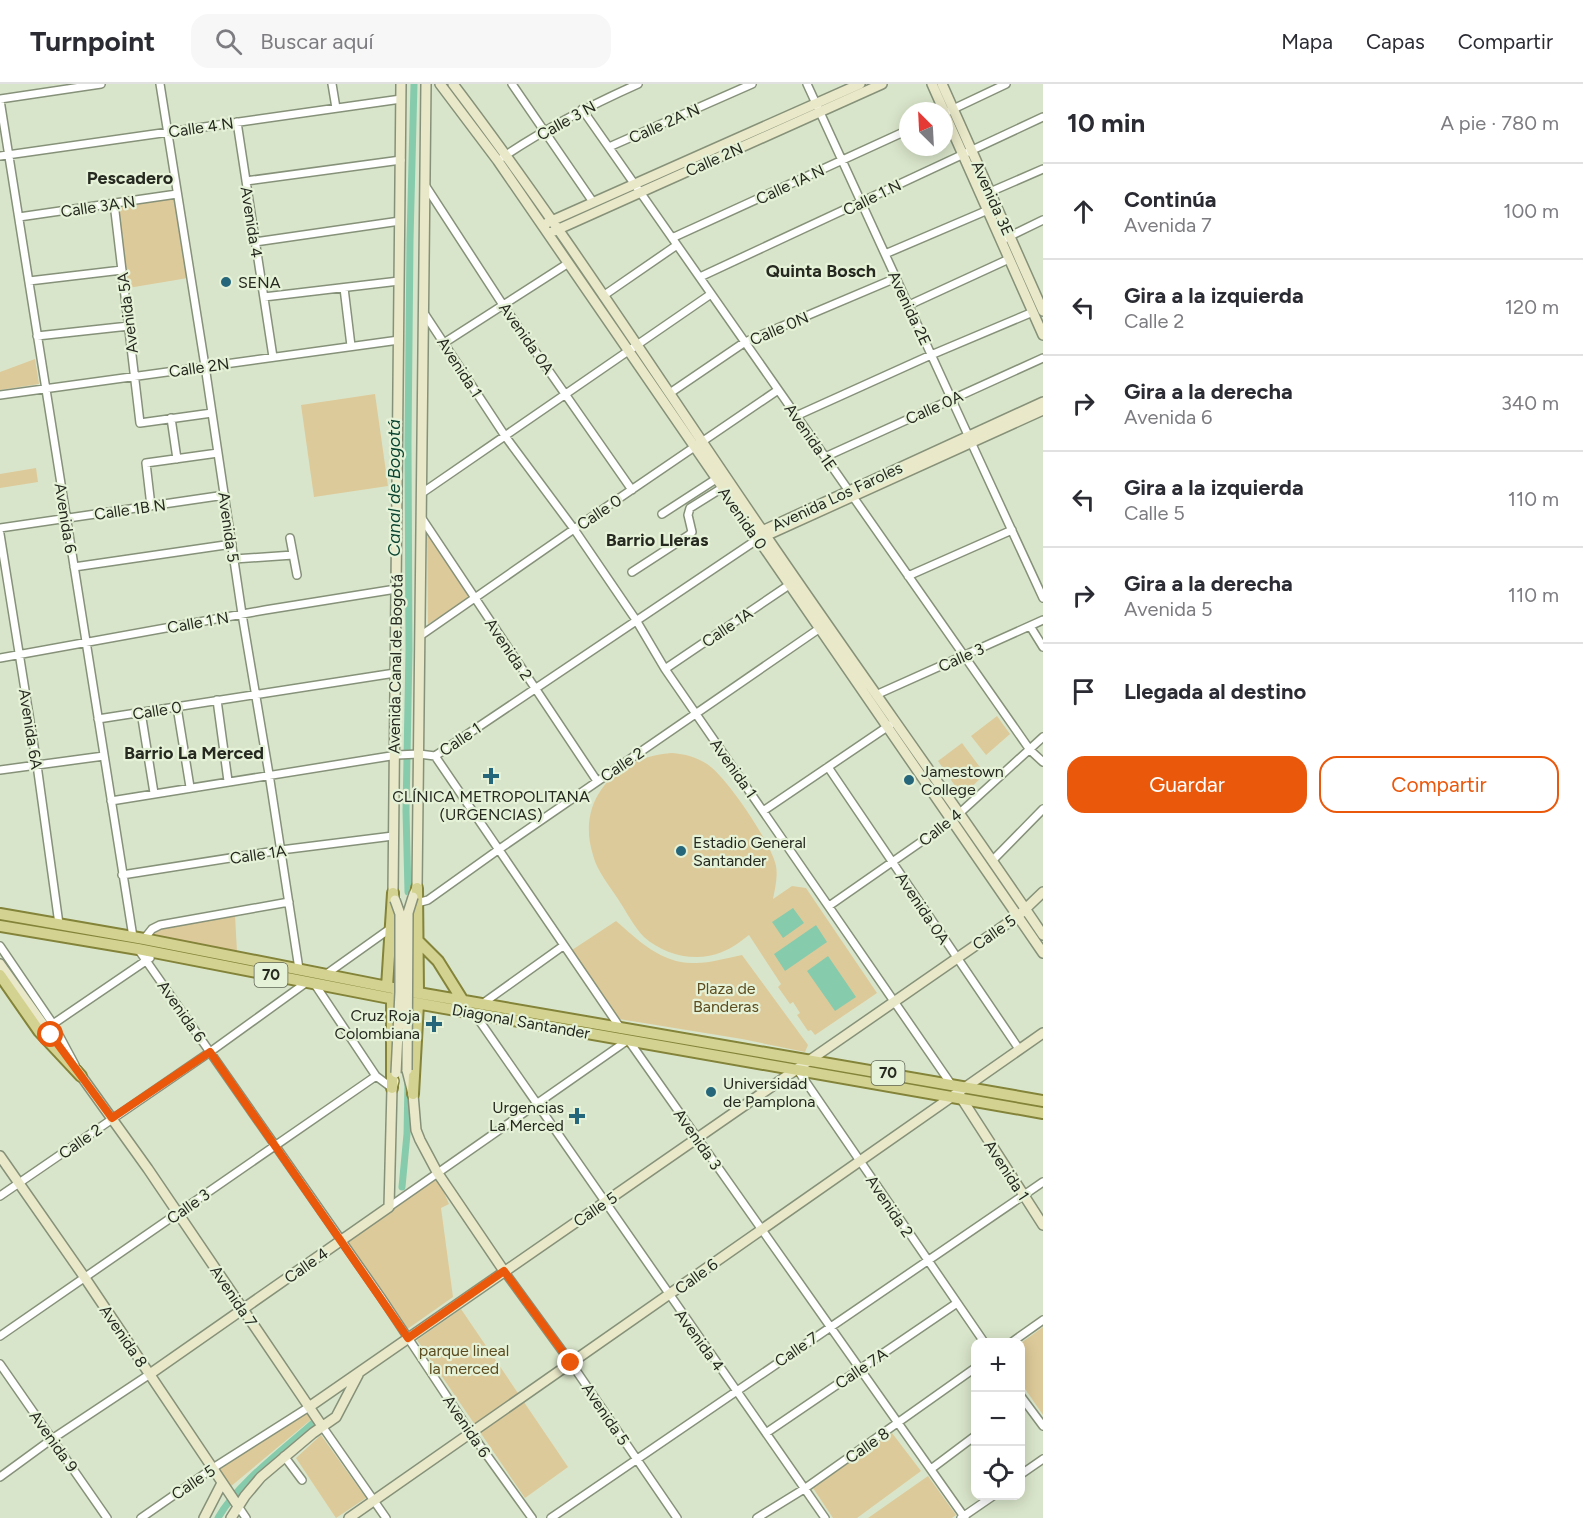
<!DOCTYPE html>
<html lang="es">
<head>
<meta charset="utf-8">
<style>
	body { margin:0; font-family:Figtree,sans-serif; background:#f7f7f7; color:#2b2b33 }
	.controls { position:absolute; right:18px; bottom:18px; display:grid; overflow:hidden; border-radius:12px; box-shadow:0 3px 15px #0003 }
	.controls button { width:54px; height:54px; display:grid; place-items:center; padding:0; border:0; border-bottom:2px solid #e1e1e2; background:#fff; color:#2b2b33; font:30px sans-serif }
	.compass { position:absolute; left:899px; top:18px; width:54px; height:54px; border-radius:50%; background:#fff; box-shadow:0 3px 15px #0003; rotate:336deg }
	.stop { position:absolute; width:18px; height:18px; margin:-14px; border:4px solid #ea580c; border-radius:50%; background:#fff }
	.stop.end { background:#ea580c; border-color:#fff; box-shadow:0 2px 6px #0008 }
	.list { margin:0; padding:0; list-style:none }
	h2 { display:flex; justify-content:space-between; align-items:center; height:78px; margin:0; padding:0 24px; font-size:26px }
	h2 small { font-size:20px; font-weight:400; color:#7c7c81 }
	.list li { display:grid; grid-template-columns:39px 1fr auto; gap:18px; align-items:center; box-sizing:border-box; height:96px; padding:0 24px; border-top:2px solid #e1e1e2 }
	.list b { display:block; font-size:22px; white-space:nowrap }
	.list p { margin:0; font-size:20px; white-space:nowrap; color:#7c7c81 }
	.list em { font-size:20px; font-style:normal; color:#7c7c81 }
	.actions { display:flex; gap:12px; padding:18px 24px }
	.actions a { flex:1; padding:14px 0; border:2px solid #ea580c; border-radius:18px; text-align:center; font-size:21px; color:#ea580c }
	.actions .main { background:#ea580c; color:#fff }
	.icon { flex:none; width:33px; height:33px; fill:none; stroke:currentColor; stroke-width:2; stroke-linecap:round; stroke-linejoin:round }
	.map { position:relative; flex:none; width:1043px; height:1434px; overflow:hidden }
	header { display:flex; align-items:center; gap:36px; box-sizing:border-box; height:84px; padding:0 30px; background:#fff; border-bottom:2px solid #e1e1e2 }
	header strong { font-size:28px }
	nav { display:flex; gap:33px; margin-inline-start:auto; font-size:21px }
	.search { width:420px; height:54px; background:#f7f7f7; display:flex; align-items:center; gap:15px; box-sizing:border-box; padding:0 21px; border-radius:18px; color:#7c7c81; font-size:22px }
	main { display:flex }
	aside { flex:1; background:#fff }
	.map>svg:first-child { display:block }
	.green { fill:#ddca9a }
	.water { fill:#87cbad }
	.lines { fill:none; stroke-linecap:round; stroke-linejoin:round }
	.canal { stroke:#87cbad; stroke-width:7 }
	.street-casing { stroke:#869179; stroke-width:10 }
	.secondary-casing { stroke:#869179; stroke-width:12 }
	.primary-casing { stroke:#838339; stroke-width:14 }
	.street { stroke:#fff; stroke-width:7 }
	.secondary { stroke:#e9e8c8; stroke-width:9 }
	.primary { stroke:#d3d290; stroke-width:10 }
	.secondary-bridge-casing { stroke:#869179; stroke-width:12; stroke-linecap:butt }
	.secondary-bridge { stroke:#e9e8c8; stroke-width:9 }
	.route { stroke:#ea580c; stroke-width:8 }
	.poi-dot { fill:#26667a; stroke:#e6f2d7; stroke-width:2 }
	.labels { text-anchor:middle; stroke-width:4.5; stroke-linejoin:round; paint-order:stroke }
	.shield { fill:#e6f2d7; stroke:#5f6557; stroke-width:1.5 }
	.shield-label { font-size:15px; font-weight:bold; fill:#252920 }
	.street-label { font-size:16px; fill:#252920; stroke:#e6f2d7 }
	.poi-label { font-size:16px; fill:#252920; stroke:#e6f2d7; text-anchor:start }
	.park-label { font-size:16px; fill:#5d4c1f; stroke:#e6f2d7 }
	.neighbourhood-label { font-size:18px; font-weight:bold; fill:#252920; stroke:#e6f2d7 }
	.water-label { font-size:18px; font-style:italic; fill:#0b4430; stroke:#e6f2d7 }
</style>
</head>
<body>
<header>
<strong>Turnpoint</strong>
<div class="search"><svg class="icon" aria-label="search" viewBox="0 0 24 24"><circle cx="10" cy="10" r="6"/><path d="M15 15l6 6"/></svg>Buscar aquí</div>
<nav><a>Mapa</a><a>Capas</a><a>Compartir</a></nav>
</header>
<main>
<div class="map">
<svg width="1043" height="1434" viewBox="0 0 1043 1434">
	<rect width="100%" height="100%" fill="#d9e5ca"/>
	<!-- green -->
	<path class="green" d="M177 113 188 194 128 204 117 122Z
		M35 275 39 300 0 306V288Z
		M375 310 388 402 314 413 301 321Z
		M36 384 38 398 0 404V390Z
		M427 443 473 512 428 540Z
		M997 632 1010 650 986 671 971 652Z
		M962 659 985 690 962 712 938 677Z
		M672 669C685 670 696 673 707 680 726 692 772 760 776 782 778 793 775 804 773 815L792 802 806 804 877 909 815 951 811 946 808 947 797 931 800 929 793 918 790 920 778 903 781 900 749 851C740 858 732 864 722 868 696 879 664 871 644 853 634 843 626 827 618 815 609 801 597 787 593 771 575 715 618 672 672 669Z
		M235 831 237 868 148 853 155 845Z
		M616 837C638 856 661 879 692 879 708 880 726 874 742 871L808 961 805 968 742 955 619 935 572 866Z
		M437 1092 449 1120 441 1124 453 1213 406 1246 346 1160Z
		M461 1225 568 1383 525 1414 417 1256Z
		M1043 1243V1331L1021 1299V1259Z
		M306 1327 313 1334 230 1403 219 1386Z
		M892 1349 921 1387 857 1434H833L813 1404Z
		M321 1351 366 1414 336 1434 296 1374Z
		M928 1392 956 1431 952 1434H868Z"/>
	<!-- water -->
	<path class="water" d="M793 824 804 839 783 854 772 838Z
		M816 841 827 858 785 887 774 870Z
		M828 872 856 913 835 927 807 887Z"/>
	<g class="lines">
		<!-- canal -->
		<path class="canal" d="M408 808 406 727 409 566 408 359 410 156 414 0
			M402 1103 407 1050 408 998
			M218 1434C237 1400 283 1366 313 1339"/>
		<defs>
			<path id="street" d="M160 0 205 282 242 530 269 690 299 885
				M332 0 336 24
				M512 0 593 118
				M807 0 968 351
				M0 15 101 0
				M0 16 133 853
				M582 25 1030 666 1043 678
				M949 27 1006 0
				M237 38 273 273
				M609 63 752 0
				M0 72 401 15
				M503 73C546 44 591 21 638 0
				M246 97 401 76
				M425 101 503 221 632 406
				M990 108 1043 85
				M114 119 140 339 212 329
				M19 133 177 110
				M672 154 908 46
				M1006 154 1043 136
				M255 158 400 137
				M885 170 988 126
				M700 193 1043 33
				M29 197 122 186
				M344 204 351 262
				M603 212 677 161
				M264 213 399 197
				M909 221 1009 175
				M424 229 505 352 574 445 636 536 665 585 951 1000
				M37 252 129 242
				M444 259 567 180
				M670 309 745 258 896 194
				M0 311 399 256
				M796 332 931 271 1033 228
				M171 334 177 375
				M971 358 1043 514
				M825 373 1043 274
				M422 409 711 210
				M151 422 146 379 218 369
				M662 430 716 395
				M421 433 597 697
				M0 444 225 411
				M0 450 37 681 59 840
				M290 454 297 491
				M234 475 293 471
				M74 483 232 460
				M632 488 689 451 692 448 688 431 690 424 722 404
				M908 492 1012 446
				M1030 542 1043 563
				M420 552 574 445 778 306
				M0 574 265 526 396 505
				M665 585 789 501
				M878 610 1043 536
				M217 616 228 697
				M177 623 190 703
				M141 628 154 709
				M98 635 395 589
				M435 672 621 945
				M828 683 1019 965
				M0 686 104 672
				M111 717 397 671 419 670 435 672 758 455
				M763 727 890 641
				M992 777 1043 725
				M122 791 281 766 393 752
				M417 819 428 816 498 766 823 542
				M829 822 951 737 1043 653
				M144 855 152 845 160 841 289 818
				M0 862 53 940 75 981
				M138 865 381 1213 471 1349 532 1434
				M325 891 391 844
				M314 899 376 992 392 1004
				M482 920 563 862
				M474 929 825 1434
				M53 940 150 874
				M629 957 965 1434
				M797 985 984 1258
				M0 1112 210 968 307 898
				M389 1123 628 956
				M504 1187 571 1279 677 1434
				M0 1252 376 992
				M1012 1258 1043 1236
				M0 1280 107 1434
				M1020 1311 1043 1342
				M322 1342 386 1434
				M766 1349 957 1219
				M284 1372 302 1396
				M931 1385 975 1352
				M1020 1391 1043 1375
				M0 1393 52 1355 150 1290
				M238 1422 246 1434
				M141 1434 213 1384 309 1323
				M551 1434 1043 1098
				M757 1434 804 1405 975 1284
				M961 1434 993 1412"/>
			<path id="secondary" d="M440 0 498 77 1043 869
				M453 0C563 145 661 299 764 449 856 584 952 716 1043 851
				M932 0 944 27
				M942 0 1043 227
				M944 28 1043 251
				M547 139 860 0
				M552 148 882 0
				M760 450 762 447 1043 318
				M763 453 1043 326
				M414 810 417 804 426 0
				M394 813 393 809 401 0
				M0 880 59 963
				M77 986 148 1085 322 1342
				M407 986 413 1010 416 1046 420 1056 437 1088 504 1187
				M960 1012 1043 1141
				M0 1072 85 1194 238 1422
				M150 1290 389 1123 392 1004 394 997
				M309 1323 1018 832 1043 808
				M204 1434 222 1399
				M231 1434 245 1412 261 1393 313 1349 336 1333 358 1291
				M349 1434 1043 949"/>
			<path id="primary" d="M417 804 418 909
				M0 830 144 855 418 909 1043 1017
				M0 842 138 865 410 918 1043 1029
				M418 857 438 877 463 917
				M0 891 39 947 81 992
				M387 903 393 809
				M392 1004V914
				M413 1010 418 920"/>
		</defs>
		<!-- street casing -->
		<use href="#street" class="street-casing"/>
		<!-- secondary casing -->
		<use href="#secondary" class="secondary-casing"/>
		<!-- primary casing -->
		<use href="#primary" class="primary-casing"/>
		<!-- street -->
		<use href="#street" class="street"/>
		<!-- secondary -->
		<use href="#secondary" class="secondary"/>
		<!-- primary -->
		<use href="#primary" class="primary"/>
		<defs>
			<path id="secondary-bridge" d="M395 816 400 830V908L396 989
				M407 986 408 829 413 813"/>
		</defs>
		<!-- secondary-bridge casing -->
		<use href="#secondary-bridge" class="secondary-bridge-casing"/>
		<!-- secondary-bridge -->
		<use href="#secondary-bridge" class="secondary-bridge"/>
	</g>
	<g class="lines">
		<!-- route -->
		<path class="route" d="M51 951 112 1034 210 968 408 1254 504 1187 571 1279"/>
	</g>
	<!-- markers -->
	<g class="poi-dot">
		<circle cx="226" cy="198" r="6"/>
		<path d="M488 683h6v6h6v6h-6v6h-6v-6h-6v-6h6z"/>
		<circle cx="909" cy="696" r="6"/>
		<circle cx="681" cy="767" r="6"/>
		<path d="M431 931h6v6h6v6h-6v6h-6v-6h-6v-6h6z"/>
		<circle cx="711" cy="1008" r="6"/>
		<path d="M574 1023h6v6h6v6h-6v6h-6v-6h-6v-6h6z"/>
	</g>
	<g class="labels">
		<!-- shield labels -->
		<g class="shield">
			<rect x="254.5" y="879" width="33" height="24" rx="4.5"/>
			<rect x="871.5" y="977" width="33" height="24" rx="4.5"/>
		</g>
		<g class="shield-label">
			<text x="271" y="896">70</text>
			<text x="888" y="994">70</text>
		</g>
		<!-- street labels -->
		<g class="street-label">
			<text transform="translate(566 36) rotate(-29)" y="6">Calle 3 N</text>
			<text transform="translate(664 39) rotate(-24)" y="6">Calle 2A N</text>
			<text transform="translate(201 43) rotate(-8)" y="6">Calle 4 N</text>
			<text transform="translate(714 75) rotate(-24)" y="6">Calle 2N</text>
			<text transform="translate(790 100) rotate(-25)" y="6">Calle 1A N</text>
			<text transform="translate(872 113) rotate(-26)" y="6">Calle 1 N</text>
			<text transform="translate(993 114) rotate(66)" y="6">Avenida 3E</text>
			<text transform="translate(98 122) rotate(-8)" y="6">Calle 3A N</text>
			<text transform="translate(252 138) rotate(81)" y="6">Avenida 4</text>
			<text transform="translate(910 224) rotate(65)" y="6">Avenida 2E</text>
			<text transform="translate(127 229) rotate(-97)" y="6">Avenida 5A</text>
			<text transform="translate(779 244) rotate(-23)" y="6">Calle 0N</text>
			<text transform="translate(527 254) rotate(55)" y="6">Avenida 0A</text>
			<text transform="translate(199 283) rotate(-8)" y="6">Calle 2N</text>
			<text transform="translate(460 283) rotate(57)" y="6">Avenida 1</text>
			<text transform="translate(934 323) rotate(-24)" y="6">Calle 0A</text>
			<text transform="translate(811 353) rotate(55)" y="6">Avenida 1E</text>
			<text transform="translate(837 412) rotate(-25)" y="6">Avenida Los Faroles</text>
			<text transform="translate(130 425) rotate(-8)" y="6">Calle 1B N</text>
			<text transform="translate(599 428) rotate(-34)" y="6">Calle 0</text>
			<text transform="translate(66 434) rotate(81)" y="6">Avenida 6</text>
			<text transform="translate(743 434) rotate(55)" y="6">Avenida 0</text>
			<text transform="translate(229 443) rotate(82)" y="6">Avenida 5</text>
			<text transform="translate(198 538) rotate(-10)" y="6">Calle 1 N</text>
			<text transform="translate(727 543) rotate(-34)" y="6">Calle 1A</text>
			<text transform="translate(509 565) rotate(56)" y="6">Avenida 2</text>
			<text transform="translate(961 573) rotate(-24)" y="6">Calle 3</text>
			<text transform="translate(395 580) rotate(-89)" y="6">Avenida Canal de Bogotá</text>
			<text transform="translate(157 626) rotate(-9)" y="6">Calle 0</text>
			<text transform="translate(31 645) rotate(81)" y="6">Avenida 6A</text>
			<text transform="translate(460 655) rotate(-34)" y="6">Calle 1</text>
			<text transform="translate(622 680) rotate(-34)" y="6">Calle 2</text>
			<text transform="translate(734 684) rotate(55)" y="6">Avenida 1</text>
			<text transform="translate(940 743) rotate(-38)" y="6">Calle 4</text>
			<text transform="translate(258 770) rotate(-8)" y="6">Calle 1A</text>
			<text transform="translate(923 824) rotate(56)" y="6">Avenida 0A</text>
			<text transform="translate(994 848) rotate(-35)" y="6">Calle 5</text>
			<text transform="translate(182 927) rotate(55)" y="6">Avenida 6</text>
			<text transform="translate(521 937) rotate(10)" y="6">Diagonal Santander</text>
			<text transform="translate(698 1055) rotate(55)" y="6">Avenida 3</text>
			<text transform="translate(80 1057) rotate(-35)" y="6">Calle 2</text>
			<text transform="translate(1007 1086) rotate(57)" y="6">Avenida 1</text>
			<text transform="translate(188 1122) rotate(-35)" y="6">Calle 3</text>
			<text transform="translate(890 1122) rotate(56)" y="6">Avenida 2</text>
			<text transform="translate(595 1125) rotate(-34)" y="6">Calle 5</text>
			<text transform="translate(306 1181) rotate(-35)" y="6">Calle 4</text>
			<text transform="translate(696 1192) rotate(-36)" y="6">Calle 6</text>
			<text transform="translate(234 1212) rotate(56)" y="6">Avenida 7</text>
			<text transform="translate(124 1252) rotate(56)" y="6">Avenida 8</text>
			<text transform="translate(700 1256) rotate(54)" y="6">Avenida 4</text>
			<text transform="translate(796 1265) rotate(-34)" y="6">Calle 7</text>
			<text transform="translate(861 1284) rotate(-34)" y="6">Calle 7A</text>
			<text transform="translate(606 1330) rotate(56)" y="6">Avenida 5</text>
			<text transform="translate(467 1342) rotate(56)" y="6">Avenida 6</text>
			<text transform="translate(54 1357) rotate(55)" y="6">Avenida 9</text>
			<text transform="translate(867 1361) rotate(-35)" y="6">Calle 8</text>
			<text transform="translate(193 1398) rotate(-34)" y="6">Calle 5</text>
		</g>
		<!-- poi labels -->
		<g class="poi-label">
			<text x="238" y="204">SENA</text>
			<text x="921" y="693">Jamestown<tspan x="921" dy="18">College</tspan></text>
			<text x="491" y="718" text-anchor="middle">CLÍNICA METROPOLITANA<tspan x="491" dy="18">(URGENCIAS)</tspan></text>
			<text x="693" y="764">Estadio General<tspan x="693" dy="18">Santander</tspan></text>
			<text x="420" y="937" text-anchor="end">Cruz Roja<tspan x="420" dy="18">Colombiana</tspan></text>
			<text x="723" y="1005">Universidad<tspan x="723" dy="18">de Pamplona</tspan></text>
			<text x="564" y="1029" text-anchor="end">Urgencias<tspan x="564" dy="18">La Merced</tspan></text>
		</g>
		<!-- park labels -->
		<g class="park-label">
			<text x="726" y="910">Plaza de<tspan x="726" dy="18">Banderas</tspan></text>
			<text x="464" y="1272">parque lineal<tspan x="464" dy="18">la merced</tspan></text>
		</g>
		<!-- neighbourhood labels -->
		<g class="neighbourhood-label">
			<text x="130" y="100">Pescadero</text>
			<text x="821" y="193">Quinta Bosch</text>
			<text x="657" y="462">Barrio Lleras</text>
			<text x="194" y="675">Barrio La Merced</text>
		</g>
		<!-- water labels -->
		<g class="water-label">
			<text transform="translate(394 404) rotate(-90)" y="6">Canal de Bogotá</text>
		</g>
	</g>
</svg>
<div class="controls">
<button>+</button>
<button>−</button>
<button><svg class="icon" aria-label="locate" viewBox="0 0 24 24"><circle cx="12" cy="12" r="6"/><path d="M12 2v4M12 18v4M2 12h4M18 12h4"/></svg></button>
</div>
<svg class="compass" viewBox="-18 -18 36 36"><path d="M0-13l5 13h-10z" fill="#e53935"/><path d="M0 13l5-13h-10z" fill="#7c7c81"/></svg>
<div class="stop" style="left:51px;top:951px"></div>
<div class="stop end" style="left:571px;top:1279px"></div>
</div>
<aside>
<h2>10 min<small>A pie · 780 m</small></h2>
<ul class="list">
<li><svg class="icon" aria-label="ahead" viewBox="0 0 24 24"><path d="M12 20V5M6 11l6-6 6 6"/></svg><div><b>Continúa</b><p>Avenida 7</p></div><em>100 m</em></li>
<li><svg class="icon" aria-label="left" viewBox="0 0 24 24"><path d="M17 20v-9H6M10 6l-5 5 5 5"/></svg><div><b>Gira a la izquierda</b><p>Calle 2</p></div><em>120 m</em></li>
<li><svg class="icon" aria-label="right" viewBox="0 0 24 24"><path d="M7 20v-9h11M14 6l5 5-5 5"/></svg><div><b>Gira a la derecha</b><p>Avenida 6</p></div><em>340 m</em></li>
<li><svg class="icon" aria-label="left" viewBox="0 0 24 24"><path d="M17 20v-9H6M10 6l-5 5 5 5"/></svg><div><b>Gira a la izquierda</b><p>Calle 5</p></div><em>110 m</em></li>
<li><svg class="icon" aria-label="right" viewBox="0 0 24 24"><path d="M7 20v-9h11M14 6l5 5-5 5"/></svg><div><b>Gira a la derecha</b><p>Avenida 5</p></div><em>110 m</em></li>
<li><svg class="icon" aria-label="arrive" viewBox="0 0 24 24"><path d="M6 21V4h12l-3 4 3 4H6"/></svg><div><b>Llegada al destino</b></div></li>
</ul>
<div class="actions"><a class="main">Guardar</a><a>Compartir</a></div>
</aside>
</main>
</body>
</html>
